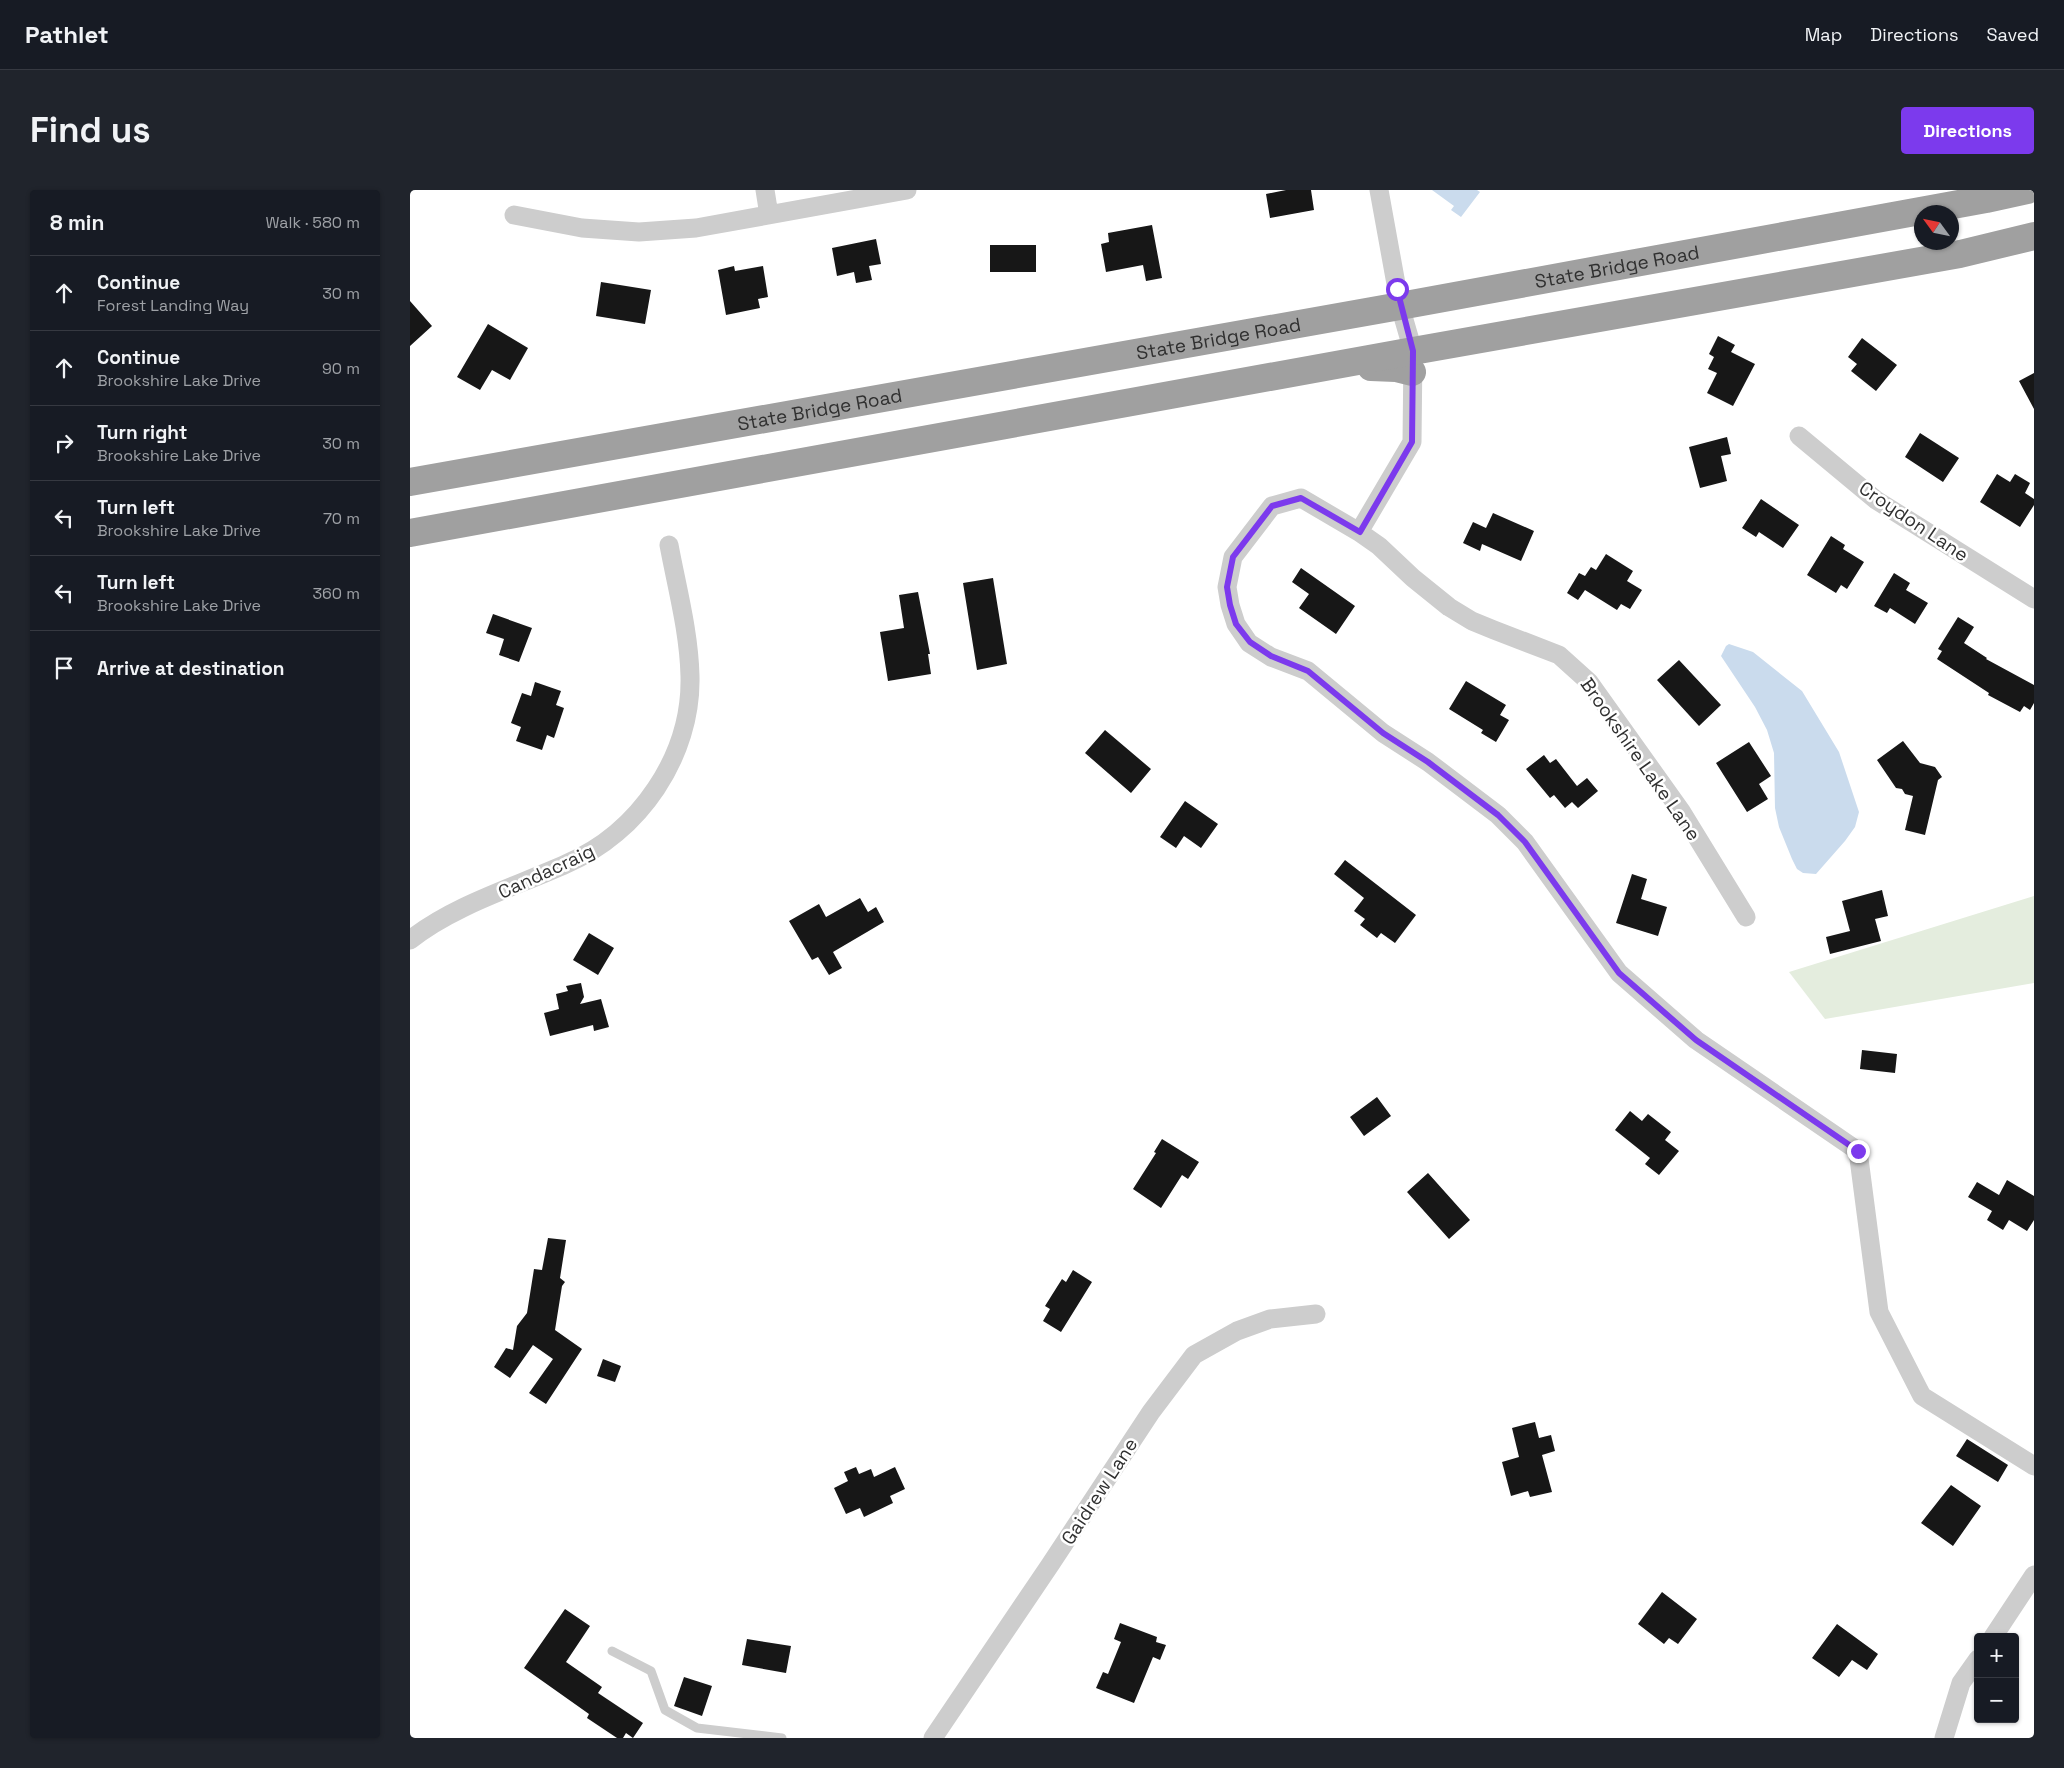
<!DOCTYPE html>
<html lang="en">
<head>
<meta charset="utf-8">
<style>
	body { margin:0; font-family:"Space Grotesk",sans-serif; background:#20242c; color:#f1f3f6 }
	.controls { position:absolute; right:15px; bottom:15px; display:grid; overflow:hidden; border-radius:5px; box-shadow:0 1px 4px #0004 }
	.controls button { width:45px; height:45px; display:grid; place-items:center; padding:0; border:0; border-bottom:1px solid #363941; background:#171b24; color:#f1f3f6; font:25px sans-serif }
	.compass { position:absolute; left:1504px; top:15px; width:45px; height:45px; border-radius:50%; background:#171b24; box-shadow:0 1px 4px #0004; rotate:303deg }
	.stop { position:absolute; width:15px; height:15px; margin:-11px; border:4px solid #7c3aed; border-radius:50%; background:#fff }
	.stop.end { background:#7c3aed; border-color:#fff; box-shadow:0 1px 5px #0008 }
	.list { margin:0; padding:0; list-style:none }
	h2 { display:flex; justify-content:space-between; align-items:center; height:65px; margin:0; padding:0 20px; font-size:21px }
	h2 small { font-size:16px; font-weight:400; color:#9ea1a6 }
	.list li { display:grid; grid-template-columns:32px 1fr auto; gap:15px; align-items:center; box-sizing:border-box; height:75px; padding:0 20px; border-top:1px solid #363941 }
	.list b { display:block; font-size:19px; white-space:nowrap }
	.list p { margin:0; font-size:16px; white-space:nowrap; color:#9ea1a6 }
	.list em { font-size:16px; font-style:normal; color:#9ea1a6 }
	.icon { flex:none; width:28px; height:28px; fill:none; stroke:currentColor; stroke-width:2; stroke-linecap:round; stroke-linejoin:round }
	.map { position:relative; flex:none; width:1624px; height:1548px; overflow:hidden; border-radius:5px }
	header { display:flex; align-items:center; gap:30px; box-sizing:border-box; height:70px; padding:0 25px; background:#171b24; border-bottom:1px solid #363941 }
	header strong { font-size:24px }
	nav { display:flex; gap:28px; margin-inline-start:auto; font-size:18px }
	.intro { display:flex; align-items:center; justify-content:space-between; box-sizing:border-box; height:120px; padding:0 30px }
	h1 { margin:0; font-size:35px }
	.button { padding:12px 22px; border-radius:5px; background:#7c3aed; color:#fff; font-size:18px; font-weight:700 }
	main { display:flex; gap:30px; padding:0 30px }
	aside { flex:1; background:#171b24; border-radius:5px; box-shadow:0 1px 4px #0004 }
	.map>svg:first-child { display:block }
	.green { fill:#e4edde }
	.water { fill:#cadbed }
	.building { fill:#171717 }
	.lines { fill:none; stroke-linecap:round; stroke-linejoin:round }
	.service { stroke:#cdcdcd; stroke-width:9 }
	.minor { stroke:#cdcdcd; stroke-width:19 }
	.trunk { stroke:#a0a0a0; stroke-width:28 }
	.route { stroke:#7c3aed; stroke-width:6 }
	.labels { text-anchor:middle; stroke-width:5; stroke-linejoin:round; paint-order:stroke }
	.street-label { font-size:19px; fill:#303030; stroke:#fff }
</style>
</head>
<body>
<header>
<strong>Pathlet</strong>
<nav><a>Map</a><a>Directions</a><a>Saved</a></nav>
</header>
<div class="intro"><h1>Find us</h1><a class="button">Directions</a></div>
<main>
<aside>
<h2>8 min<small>Walk · 580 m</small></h2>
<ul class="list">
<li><svg class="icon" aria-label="ahead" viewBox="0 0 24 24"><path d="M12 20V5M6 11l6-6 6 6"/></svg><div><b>Continue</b><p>Forest Landing Way</p></div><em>30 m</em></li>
<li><svg class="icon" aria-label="ahead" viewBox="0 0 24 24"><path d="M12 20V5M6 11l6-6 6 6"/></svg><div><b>Continue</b><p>Brookshire Lake Drive</p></div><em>90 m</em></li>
<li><svg class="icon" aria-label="right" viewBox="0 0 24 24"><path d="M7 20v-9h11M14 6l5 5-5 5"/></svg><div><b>Turn right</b><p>Brookshire Lake Drive</p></div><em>30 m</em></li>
<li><svg class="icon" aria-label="left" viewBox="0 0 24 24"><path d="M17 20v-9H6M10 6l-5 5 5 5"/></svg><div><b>Turn left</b><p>Brookshire Lake Drive</p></div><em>70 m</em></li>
<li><svg class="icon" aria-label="left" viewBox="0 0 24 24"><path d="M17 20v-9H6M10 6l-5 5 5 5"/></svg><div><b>Turn left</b><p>Brookshire Lake Drive</p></div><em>360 m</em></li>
<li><svg class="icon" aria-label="arrive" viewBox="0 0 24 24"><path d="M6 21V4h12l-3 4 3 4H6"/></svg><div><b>Arrive at destination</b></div></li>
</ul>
</aside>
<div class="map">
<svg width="1624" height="1548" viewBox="0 0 1624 1548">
	<rect width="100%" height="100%" fill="#fff"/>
	<!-- green -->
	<path class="green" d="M1624 706V793L1415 829 1379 782Z"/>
	<!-- water -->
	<path class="water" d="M1022 0H1067L1070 2 1051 27 1041 20 1044 16Z
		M1319 454 1343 462 1392 501 1429 562 1449 622 1445 637 1435 651 1406 684 1393 683 1387 679 1382 669 1369 637 1365 618 1364 563 1357 540 1345 517 1311 466 1316 456Z"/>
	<!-- building -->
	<path class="building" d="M876 0H901L904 20 860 28 856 4Z
		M742 35 752 88 736 91 733 75 696 82 691 54 699 52 698 43Z
		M466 49 471 74 459 76 462 90 446 93 444 82 427 86 422 58Z
		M580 55H626V82H580Z
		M324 76 325 81 353 76 358 107 348 109 350 118 316 125 308 80Z
		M191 92 241 100 235 134 186 126Z
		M0 111 22 136 0 156Z
		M78 134 118 158 100 190 82 180 70 200 47 187Z
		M1308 146 1325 155 1321 162 1345 174 1323 216 1297 203 1307 183 1298 179 1304 167 1299 164Z
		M1452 148 1487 175 1466 201 1441 181 1447 174 1438 167Z
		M1624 183V219L1609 191Z
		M1510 243 1549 268 1533 292 1495 267Z
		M1317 247 1321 264 1311 266 1317 291 1290 298 1279 257Z
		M1587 284 1600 292 1605 284 1620 293 1615 303 1624 309V315L1610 337 1570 312Z
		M1351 309 1389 335 1373 358 1349 342 1346 347 1332 338Z
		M1083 323 1124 341 1111 371 1072 354 1070 361 1053 353 1063 332 1076 338Z
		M1421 346 1435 355 1433 359 1454 372 1437 399 1431 395 1426 403 1397 385Z
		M1196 364 1223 381 1217 391 1232 400 1220 419 1211 414 1207 420 1175 400 1168 410 1157 403 1169 383 1175 386 1181 377 1186 380Z
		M891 378 945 416 926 444 889 418 899 404 882 392Z
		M1484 383 1500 393 1496 400 1518 413 1505 434 1480 418 1477 423 1464 416Z
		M583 388 597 474 567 480 553 393Z
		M508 402 520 464H518L521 484 478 491 470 442 494 438 489 405Z
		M83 424 122 438 109 472 89 465 94 449 76 443Z
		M1548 427 1564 437 1554 453 1577 468 1576 469 1624 495V513L1620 520 1614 516 1610 522 1578 505 1579 503 1527 469 1532 461 1528 459Z
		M1269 470 1311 515 1289 536 1247 490Z
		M1056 491 1096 515 1090 525 1099 530 1086 552 1071 543 1073 540 1039 519Z
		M125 492 151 501 146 515 154 518 144 548 137 545 132 560 106 551 111 537 101 533 112 503 121 506Z
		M695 540 741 579 721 603 675 563Z
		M1493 551 1510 573 1525 577 1532 587 1528 590 1515 645 1495 640 1503 606 1495 604 1492 599 1486 598 1467 570Z
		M1339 552 1361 586 1349 594 1358 609 1337 622 1306 573Z
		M1134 565 1140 573 1146 569 1167 596 1177 588 1188 601 1168 618 1162 612 1155 618 1144 605 1140 608 1116 579Z
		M775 611 808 634 791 658 774 646 766 658 750 647Z
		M935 670 1006 725 985 753 971 743 967 748 950 735 955 729 944 721 954 708 924 684Z
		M1222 684 1237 689 1231 709 1257 717 1248 746 1206 733Z
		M1472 700 1478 726 1465 729 1471 751 1420 764 1416 747 1440 741 1432 711Z
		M450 708 458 722 466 717 474 732 423 762 432 778 419 785 408 767 402 770 379 731 409 714 416 727Z
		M179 743 204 758 188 785 163 770Z
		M171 793 174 807 170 814 191 809 199 837 184 841 183 835 140 846 134 823 149 819 146 804 158 801 156 796Z
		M1452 860 1487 864 1485 883 1450 879Z
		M967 907 981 926 954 946 940 927Z
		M1220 921 1232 931 1238 924 1261 942 1255 950 1269 961 1249 985 1235 974 1240 968 1205 940Z
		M752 949 789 972 778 989 772 985 751 1018 723 999 746 963 744 962Z
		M1018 983 1060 1030 1039 1049 997 1002Z
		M1597 990 1624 1006V1030L1617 1041 1599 1030 1593 1040 1577 1030 1582 1021 1558 1007 1567 992 1589 1005Z
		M138 1048 156 1050 150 1088 155 1092 152 1096 145 1140 172 1159 136 1214 119 1203 143 1169 123 1155 100 1188 84 1177 96 1158 103 1160 107 1136 117 1123 124 1079 132 1080Z
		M663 1080 682 1092 651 1142 633 1131 640 1119 635 1116 652 1089 656 1092Z
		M193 1169 211 1176 205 1192 187 1186Z
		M1125 1232 1129 1248 1141 1245 1145 1261 1132 1265 1142 1302 1120 1307 1118 1301 1101 1306 1092 1272 1109 1267 1102 1238Z
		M1557 1249 1598 1275 1588 1292 1546 1266Z
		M446 1277 449 1284 461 1279 464 1287 485 1277 495 1299 480 1306 483 1313 454 1327 450 1318 436 1324 424 1298 438 1291 434 1282Z
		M1541 1295 1571 1316 1543 1356 1511 1333Z
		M1252 1402 1287 1429 1268 1454 1259 1448 1254 1454 1228 1434Z
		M155 1419 180 1436 156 1472 192 1497 188 1503 233 1533 223 1548 216 1543 213 1548H207L177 1528 179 1524 114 1478Z
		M710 1433 747 1447 746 1452 756 1455 750 1470 743 1467 724 1513 686 1498 693 1482 698 1484 711 1452 704 1449Z
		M1427 1434 1468 1464 1457 1480 1442 1470 1429 1487 1402 1468Z
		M337 1449 381 1456 376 1483 332 1475Z
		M274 1487 302 1496 292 1526 264 1516Z"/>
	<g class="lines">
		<!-- service -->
		<path class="service" d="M202 1461 241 1481 255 1520 287 1538 372 1548"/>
		<!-- minor -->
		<path class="minor" d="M355 0 359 25
			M969 0 990 116 1003 161 1002 252 949 342 891 308 862 316 823 367 817 397 820 415 826 434 839 453 861 467 898 481 973 543 1018 572 1088 625 1115 652 1209 783 1286 850 1448 961 1469 1122 1512 1206 1624 1276
			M104 25 172 38 229 42 286 38 497 0
			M1389 246 1466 310 1624 409
			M949 342 969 356 1003 388 1039 417 1062 431 1084 440 1149 465 1179 492 1271 621 1336 727
			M0 750C44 715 105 697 156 674 229 643 282 566 280 486 279 442 267 398 259 355
			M1583 1447 1624 1385
			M523 1548 640 1375 741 1222 784 1165 827 1141 860 1129 906 1124
			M1534 1548 1551 1493 1568 1469"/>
		<!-- trunk -->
		<g class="trunk">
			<path d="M961 177 986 178 1002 182"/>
			<path id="s1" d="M0 292 990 116 1576 9 1617 0"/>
			<path d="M0 343 1003 161 1550 64 1624 46"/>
		</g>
	</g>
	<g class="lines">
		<!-- route -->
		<path class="route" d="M987 99 1003 161 1002 252 950 342 891 308 862 316 823 367 817 397 820 415 826 434 840 452 861 466 898 481 973 543 1018 572 1088 625 1115 652 1209 783 1286 850 1448 961"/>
	</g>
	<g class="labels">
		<!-- street labels -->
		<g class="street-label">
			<text dy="7" stroke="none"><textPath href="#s1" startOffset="1226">State Bridge Road</textPath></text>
			<text dy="7" stroke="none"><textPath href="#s1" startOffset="821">State Bridge Road</textPath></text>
			<text dy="7" stroke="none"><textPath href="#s1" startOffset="416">State Bridge Road</textPath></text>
			<text transform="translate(1504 331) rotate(34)" y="7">Croydon Lane</text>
			<text transform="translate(1231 569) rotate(55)" y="7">Brookshire Lake Lane</text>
			<text transform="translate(136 681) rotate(-25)" y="7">Candacraig</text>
			<text transform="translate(689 1301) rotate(-57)" y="7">Gaidrew Lane</text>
		</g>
	</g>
</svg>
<div class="controls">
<button>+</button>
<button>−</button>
</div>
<svg class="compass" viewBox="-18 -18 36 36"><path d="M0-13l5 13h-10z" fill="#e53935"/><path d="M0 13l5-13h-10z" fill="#9ea1a6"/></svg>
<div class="stop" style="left:987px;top:99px"></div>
<div class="stop end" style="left:1448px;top:961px"></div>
</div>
</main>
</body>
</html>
